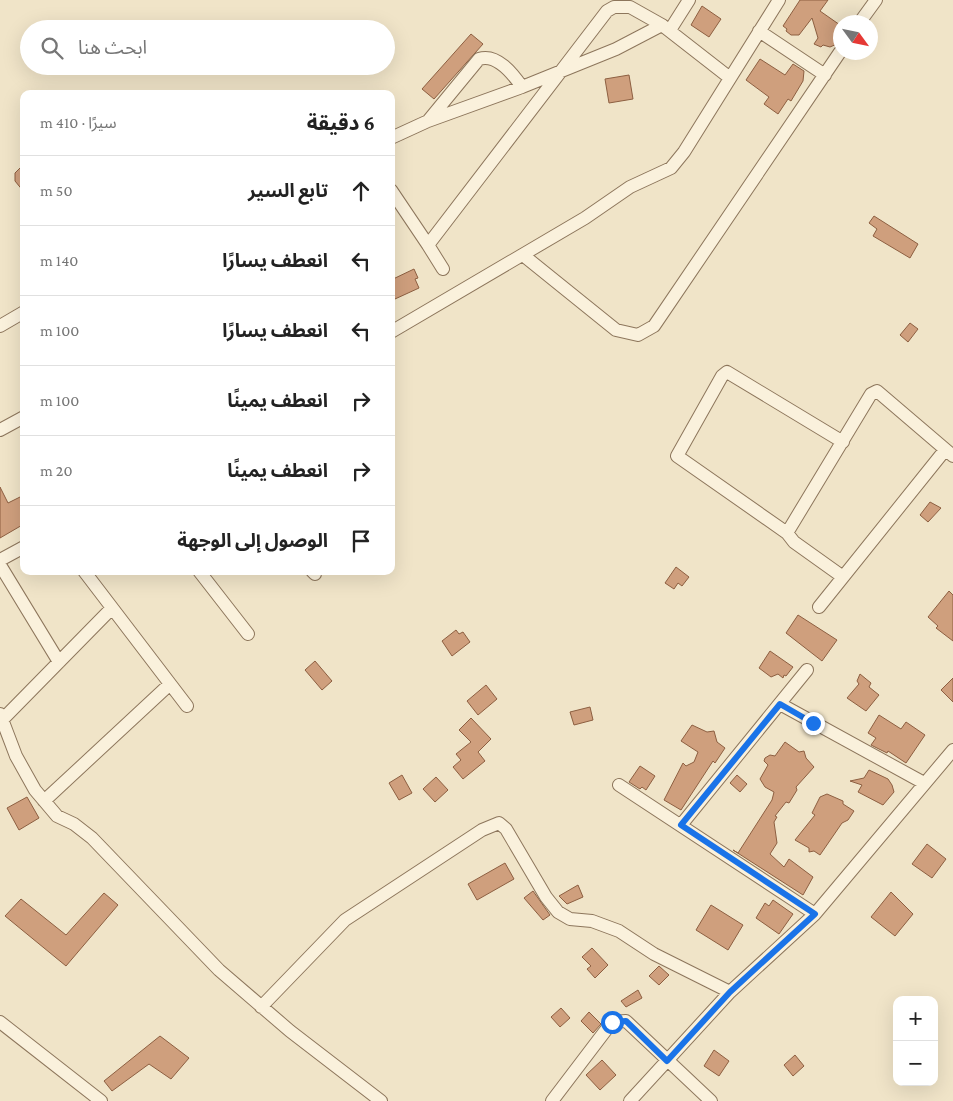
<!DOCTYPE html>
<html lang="ar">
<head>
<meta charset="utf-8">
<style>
	body { margin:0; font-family:"Crimson Pro","Noto Sans Arabic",serif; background:#f2f2f2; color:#222; direction:rtl }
	.controls { position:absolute; right:15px; bottom:15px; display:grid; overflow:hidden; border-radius:10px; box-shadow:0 5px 20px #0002 }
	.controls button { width:45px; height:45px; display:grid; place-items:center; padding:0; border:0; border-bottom:1px solid #e0e0e0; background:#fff; color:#222; font:25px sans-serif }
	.compass { position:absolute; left:833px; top:15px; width:45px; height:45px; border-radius:50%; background:#fff; box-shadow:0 5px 20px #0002; rotate:123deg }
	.stop { position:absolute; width:15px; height:15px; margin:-11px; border:4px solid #1a73e8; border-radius:50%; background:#fff }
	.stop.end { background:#1a73e8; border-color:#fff; box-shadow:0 1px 5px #0008 }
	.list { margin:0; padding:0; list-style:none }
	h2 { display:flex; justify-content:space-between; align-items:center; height:65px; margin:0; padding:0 20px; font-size:21px }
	h2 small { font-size:16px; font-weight:400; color:#767676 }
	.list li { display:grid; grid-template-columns:32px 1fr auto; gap:15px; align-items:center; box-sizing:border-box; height:70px; padding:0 20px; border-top:1px solid #e0e0e0 }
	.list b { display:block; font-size:19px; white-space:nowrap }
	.list em { font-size:16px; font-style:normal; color:#767676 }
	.icon { flex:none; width:28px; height:28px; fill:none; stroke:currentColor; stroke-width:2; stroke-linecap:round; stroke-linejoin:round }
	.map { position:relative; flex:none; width:953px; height:1101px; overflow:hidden; direction:ltr }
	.search { position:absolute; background:#fff; box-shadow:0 5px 20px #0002; left:20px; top:20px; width:375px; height:55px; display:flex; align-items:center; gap:12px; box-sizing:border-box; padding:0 18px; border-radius:28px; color:#767676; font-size:19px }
	.panel { position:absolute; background:#fff; box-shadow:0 5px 20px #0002; left:20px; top:90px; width:375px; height:485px; border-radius:10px; direction:rtl }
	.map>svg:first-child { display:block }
	.building { fill:#cf9f7d; stroke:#8d5f41 }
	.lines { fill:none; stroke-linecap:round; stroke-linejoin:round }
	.minor-casing { stroke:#8d765c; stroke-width:14 }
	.minor { stroke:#faf1dc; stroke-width:12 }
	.route { stroke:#1a73e8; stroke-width:6 }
</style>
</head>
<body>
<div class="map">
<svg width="953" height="1101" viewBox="0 0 953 1101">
	<rect width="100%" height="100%" fill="#f0e4c8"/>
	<!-- building -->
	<path class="building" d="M800 0H828L820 11 840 25 837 44 830 47 823 45 821 47 814 44 818 38 812 18 799 35H791L786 31 787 29 783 26Z
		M702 6 721 19 709 37 691 25Z
		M471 34 483 44 434 99 422 89Z
		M760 59 785 75 793 64 804 71 803 81 791 101 788 99 778 114 764 104 769 97 746 80Z
		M629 75 633 99 609 103 605 79Z
		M24 164V192L15 181V173Z
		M874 216 918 244 910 258 873 236 877 229 869 223Z
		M414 269 418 278 415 279 419 288 395 299 391 291V280Z
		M910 323 918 329 908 342 900 335Z
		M0 487 8 503 24 495V524L0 538Z
		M930 502 941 508 928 522 920 515Z
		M676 567 689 577 682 586 678 583 674 589 665 583Z
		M949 591 953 595V641L936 628 938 626 928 617Z
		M798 615 837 640 822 661 786 633Z
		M456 630 459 634 463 632 470 642 452 656 442 641Z
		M770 651 793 667 786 676 784 675 783 678 778 674 771 677 759 668Z
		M315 661 332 681 322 690 305 670Z
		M860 674 871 683 869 687 879 695 866 711 847 698 859 684 857 681Z
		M953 678V702L941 690Z
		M486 685 497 699 478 715 467 701Z
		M590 707 593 720 574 725 570 712Z
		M879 715 901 729 906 722 925 735 906 763 888 751 887 753 871 745 876 738 868 733Z
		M471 718 491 739 478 752 485 761 463 779 453 767 461 760 456 754 471 742 459 730Z
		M692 725 707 732 714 731 717 742 725 748 715 763 713 761 681 810 664 800 683 763 686 766 694 762 698 752 681 741Z
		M785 742 799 752 804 751 806 758 814 767 796 787 797 790 789 803 786 802 775 816 777 817 774 822 777 843 770 854 784 867 789 859 813 877 803 895 733 850 738 853 772 800 774 792 765 787 760 779 768 765 764 761 765 758 770 755 775 756Z
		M640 766 655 776 646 790 642 787 640 789 629 782Z
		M869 770 888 779 892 785 894 792 883 805 858 792 862 785 850 781 864 778Z
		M402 775 412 793 399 800 389 783Z
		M737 775 747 784 740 792 730 783Z
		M436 777 448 790 435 802 423 789Z
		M827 794 843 801V804L854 811 848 820 842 823 820 855 814 851 809 852V848L795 840 815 815 812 813 820 797Z
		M27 797 39 818 19 830 7 808Z
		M927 844 946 859 932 878 912 864Z
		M505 863 514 879 477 900 468 884Z
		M578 885 583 897 567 904 559 896Z
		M533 891 550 915 543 920 524 898Z
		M891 892 913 914 895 936 871 917Z
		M104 893 118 905 66 966 5 916 21 899 66 935Z
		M773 900 793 914 779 934 756 918 765 903 769 906Z
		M711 905 743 925 728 950 696 930Z
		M592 948 608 965 595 978 587 969 591 966 582 957Z
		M659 966 669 975 659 985 649 976Z
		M638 990 642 998 626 1007 621 1001Z
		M561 1008 570 1018 560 1027 551 1017Z
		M589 1012 601 1024 593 1033 581 1021Z
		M160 1036 189 1058 171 1079 149 1064 112 1091 104 1081Z
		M714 1050 729 1061 719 1076 704 1066Z
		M795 1055 804 1066 793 1076 784 1065Z
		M602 1060 616 1075 600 1090 586 1075Z"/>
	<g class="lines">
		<defs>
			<path id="minor" d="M860 22 876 0
				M670 30 689 0
				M759 31 825 75
				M428 121 522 87
				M391 138 428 121 479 59C497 53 513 74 522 87L616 49 662 25
				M391 190 428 245
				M523 255 616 330 638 335 654 326 840 52
				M443 269 428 245 607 11 614 7H630L662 25 730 78
				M0 326 24 312
				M391 332 585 218 630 187 671 168 684 152 779 0
				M0 430 24 417
				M843 442 727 372 722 376 677 456 787 533 794 542 843 577
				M787 533 871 394 877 391 953 456
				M0 560 24 547
				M0 565 59 662
				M84 571 187 706
				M199 571 248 634
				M312 571 315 574
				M819 607 945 450
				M780 704 924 783
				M0 714 16 756 35 790 57 816 74 824 92 838 219 970 290 1031 381 1101
				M2 720 112 608
				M619 785 815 914
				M44 801 170 684
				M681 825 807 670
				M261 1007 345 920 482 830 499 823 506 829 546 897 558 912 570 919 592 921 619 931 654 954 730 992
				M0 1022 101 1101
				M552 1101 612 1022 626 1021 711 1101
				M630 1101 730 992 815 914 953 750"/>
		</defs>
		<!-- minor casing -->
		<use href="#minor" class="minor-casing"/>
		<!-- minor -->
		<use href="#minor" class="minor"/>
	</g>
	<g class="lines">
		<!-- route -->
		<path class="route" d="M612 1022 626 1021 667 1061 730 992 815 914 681 825 780 704 813 723"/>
	</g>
</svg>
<div class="controls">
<button>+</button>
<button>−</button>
</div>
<svg class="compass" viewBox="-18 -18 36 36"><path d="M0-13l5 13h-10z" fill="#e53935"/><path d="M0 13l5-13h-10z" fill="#767676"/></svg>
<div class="stop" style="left:612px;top:1022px"></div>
<div class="stop end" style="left:813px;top:723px"></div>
<div class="search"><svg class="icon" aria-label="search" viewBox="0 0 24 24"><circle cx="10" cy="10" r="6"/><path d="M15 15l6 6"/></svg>ابحث هنا</div>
<section class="panel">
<h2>6 دقيقة<small>سيرًا · 410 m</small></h2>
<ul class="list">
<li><svg class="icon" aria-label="ahead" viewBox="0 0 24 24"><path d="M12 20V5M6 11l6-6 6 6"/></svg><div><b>تابع السير</b></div><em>50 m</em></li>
<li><svg class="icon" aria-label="left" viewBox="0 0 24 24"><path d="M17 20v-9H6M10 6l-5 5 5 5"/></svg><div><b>انعطف يسارًا</b></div><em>140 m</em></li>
<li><svg class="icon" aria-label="left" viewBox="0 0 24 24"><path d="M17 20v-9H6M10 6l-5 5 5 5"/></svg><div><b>انعطف يسارًا</b></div><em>100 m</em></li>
<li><svg class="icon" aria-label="right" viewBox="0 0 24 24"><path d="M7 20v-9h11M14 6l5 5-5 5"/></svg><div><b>انعطف يمينًا</b></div><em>100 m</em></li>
<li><svg class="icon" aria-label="right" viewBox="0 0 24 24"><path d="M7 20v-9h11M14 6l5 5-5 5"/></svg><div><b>انعطف يمينًا</b></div><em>20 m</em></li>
<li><svg class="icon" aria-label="arrive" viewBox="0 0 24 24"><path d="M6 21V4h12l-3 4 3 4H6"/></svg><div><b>الوصول إلى الوجهة</b></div></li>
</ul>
</section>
</div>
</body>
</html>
